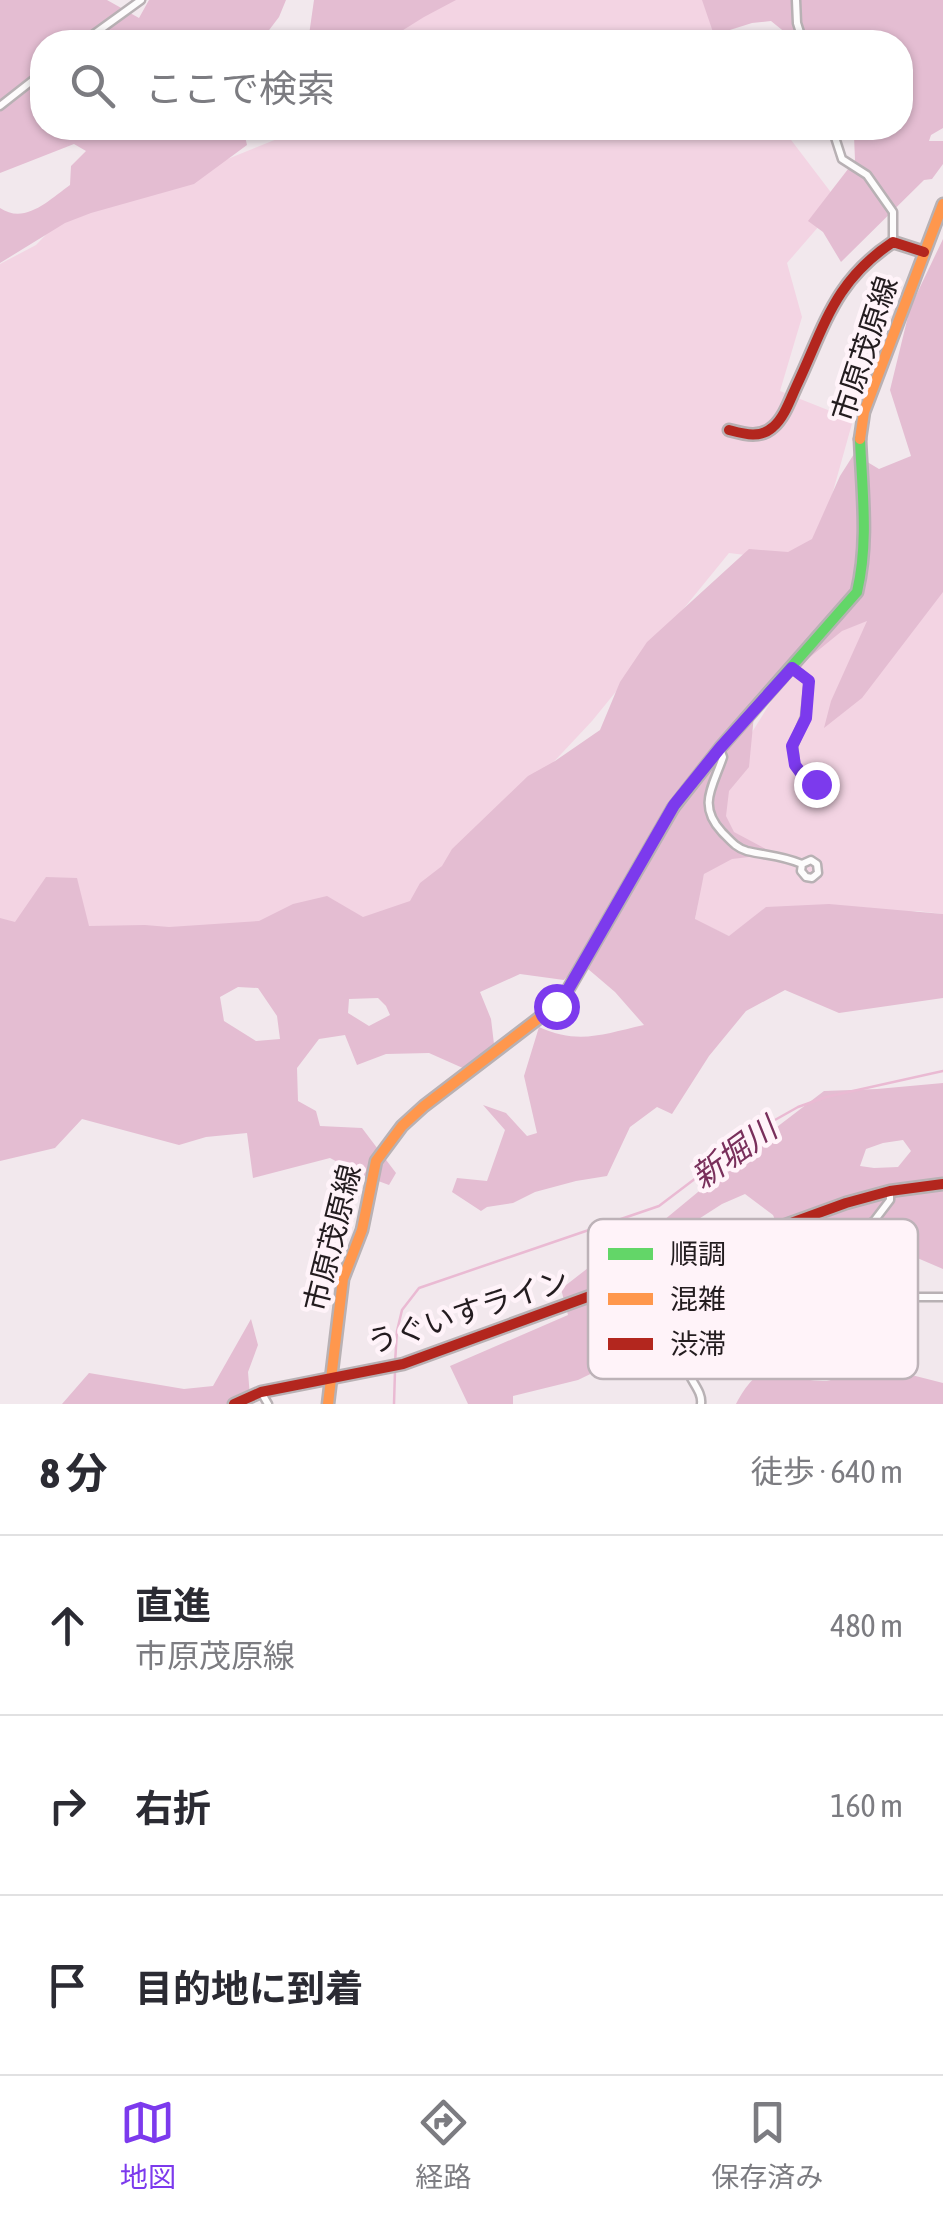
<!DOCTYPE html>
<html lang="ja">
<head>
<meta charset="utf-8">
<style>
	body { margin:0; font-family:"Asap Condensed","Noto Sans JP",sans-serif; background:#f7f7f7; color:#2b2b33 }
	.stop { position:absolute; width:30px; height:30px; margin:-22px; border:8px solid #7c3aed; border-radius:50%; background:#fff }
	.stop.end { background:#7c3aed; border-color:#fff; box-shadow:0 2px 10px #0008 }
	.list { margin:0; padding:0; list-style:none }
	h2 { display:flex; justify-content:space-between; align-items:center; height:130px; margin:0; padding:0 40px; font-size:42px }
	h2 small { font-size:32px; font-weight:400; color:#7c7c81 }
	.list li { display:grid; grid-template-columns:65px 1fr auto; gap:30px; align-items:center; box-sizing:border-box; height:180px; padding:0 40px; border-top:2px solid #e1e1e2 }
	.list b { display:block; font-size:38px; white-space:nowrap }
	.list p { margin:0; font-size:32px; white-space:nowrap; color:#7c7c81 }
	.list em { font-size:32px; font-style:normal; color:#7c7c81 }
	.icon { flex:none; width:55px; height:55px; fill:none; stroke:currentColor; stroke-width:2; stroke-linecap:round; stroke-linejoin:round }
	.map { position:relative; flex:none; width:943px; height:1404px; overflow:hidden }
	.search { position:absolute; background:#fff; box-shadow:0 2px 8px #0004; left:30px; right:30px; top:30px; height:110px; display:flex; align-items:center; gap:25px; box-sizing:border-box; padding:0 35px; border-radius:40px; color:#7c7c81; font-size:38px }
	.sheet { height:670px; background:#fff }
	nav { display:flex; justify-content:space-around; align-items:center; box-sizing:border-box; height:140px; border-top:2px solid #e1e1e2; background:#fff; font-size:28px; color:#7c7c81 }
	nav a { display:grid; justify-items:center; gap:5px }
	nav .on { color:#7c3aed }
	.map>svg:first-child { display:block }
	.green { fill:#f3d4e3 }
	.forest { fill:#e4bdd2; fill-rule:evenodd }
	.lines { fill:none; stroke-linecap:round; stroke-linejoin:round }
	.stream { stroke:#eabad3; stroke-width:2.5 }
	.street-casing { stroke:#b8b1b4; stroke-width:11 }
	.fast-casing { stroke:#b8b1b4; stroke-width:15 }
	.slow-casing { stroke:#b8b1b4; stroke-width:15 }
	.jam-casing { stroke:#b8b1b4; stroke-width:15 }
	.street { stroke:#fdfcfc; stroke-width:6 }
	.fast { stroke:#63d668; stroke-width:10 }
	.slow { stroke:#ff974d; stroke-width:10 }
	.jam { stroke:#b3261e; stroke-width:10 }
	.route { stroke:#7c3aed; stroke-width:12 }
	.labels { text-anchor:middle; stroke-width:9; stroke-linejoin:round; paint-order:stroke }
	.street-label { font-size:30px; fill:#231c1f; stroke:#fff3f9 }
	.water-label { font-size:32px; font-style:italic; fill:#792f5b; stroke:#fff3f9 }
	.key { fill:#fff3f9; stroke:#bdb2b8; stroke-width:2.5 }
	.key-label { font-size:28px; fill:#231c1f }
</style>
</head>
<body>
<div class="map">
<svg width="943" height="1404" viewBox="0 0 943 1404">
	<rect width="100%" height="100%" fill="#f2e8ed"/>
	<!-- green -->
	<path class="green" d="M426 0H712L728 42H383Z
		M296 128H782L839 203 787 263 802 317 780 391 853 420 813 563 729 553 592 721 415 910 355 943 0 930V264L36 245 64 216 146 192 287 135Z
		M943 468V914L917 911 729 936 695 920 701 885 739 753 792 668Z"/>
	<!-- forest -->
	<path class="forest" d="M0 0H107L139 18 149 0H286L279 17 260 42H42V128H243L247 145 194 184 91 213 65 223 0 263V208C25 225 49 200 70 185L71 166 86 151 74 144 0 173Z
		M314 0H456L424 17 384 42H308Z
		M702 0H943V128L931 135 929 141H943V164L932 179 924 180 841 262 823 232 808 221 855 160 854 136 851 128H900V42H797L771 21 752 23 714 35Z
		M943 239V592L862 698 824 728 831 701 867 621 842 631 767 692 754 715 749 767 729 791 726 816 734 832 775 854 732 859 704 874 695 919 729 936 766 907 829 904 943 914V998L839 1013 785 990 746 1011 709 1056 672 1114 657 1107 630 1127 607 1176 576 1181 535 1192 513 1203 487 1207 481 1211 452 1192 457 1178 487 1181 505 1130 483 1105 506 1113 527 1136 537 1133 524 1076 539 1027C579 1045 603 1034 644 1025L615 992 581 963 564 980 520 974 480 992 491 1019 494 1044 465 1069 429 1053 386 1054 357 1065 345 1035 319 1039 297 1068 298 1101 316 1111 320 1126 362 1128 396 1173 389 1185 362 1175 330 1158 253 1178 247 1133 206 1137 179 1145 82 1119 55 1148 0 1161V918L15 922 46 877 77 878 89 926 145 925 169 927 259 921 293 904 327 896 363 917 410 901 420 883 442 866 452 849 528 776 555 761 600 730 620 682 647 642 749 549 788 552 812 539 840 476 854 454 879 469 911 456 890 390 910 308ZM238 987 258 988 277 1016 280 1039 256 1041 224 1021 220 997ZM378 998 386 1006 390 1015 369 1026 348 1013 349 999Z
		M943 1083V1269L873 1239 859 1256 840 1274 783 1239 773 1215 745 1194 722 1204 666 1240 680 1278 674 1303 673 1334 578 1380 513 1396V1404H468L450 1366 568 1315 561 1289 588 1268 635 1244 773 1130 824 1091 877 1089ZM903 1140 911 1151 898 1167 874 1168 860 1166 866 1149 883 1143Z
		M885 1309 888 1369 943 1383V1404H736C765 1350 777 1380 823 1381 836 1382 853 1368 865 1361V1318Z
		M251 1319 258 1345 248 1372 250 1397 240 1404H62L89 1373 184 1389 213 1386Z"/>
	<g class="lines">
		<!-- stream -->
		<path class="stream" d="M395 1363 397 1331 402 1310 419 1288 659 1206 766 1125 798 1107 826 1097 943 1071
			M394 1404 395 1371"/>
		<defs>
			<path id="street" d="M796 0 797 23 803 42
				M83 42 141 0
				M0 106 42 73
				M832 128 842 159 867 175 893 212V242
				M792 668 809 681 805 717 793 746 795 765 803 776 816 784
				M720 749 723 757C713 787 697 805 722 832 730 840 736 848 747 851 769 856 780 855 802 864L811 860 817 864 818 873 812 878 806 877 801 871 802 864
				M758 1236 762 1244 812 1256 840 1297
				M823 1269 832 1263 856 1234 874 1221 890 1200V1191
				M808 1305 825 1278
				M261 1392 268 1404
				M701 1404C703 1389 686 1379 685 1359L702 1346 755 1319 840 1297H943"/>
			<path id="fast" d="M673 808 720 748 857 592C869 541 862 491 860 439"/>
			<path id="slow" d="M860 439 864 412 943 204
				M328 1404 343 1279 362 1230 376 1161 402 1126 424 1106 556 1005 566 993 673 808"/>
			<path id="jam" d="M729 430C744 434 760 439 773 427 784 418 790 400 796 387 825 326 833 282 893 242L924 252
				M234 1404 261 1392 403 1364 846 1203 890 1191 943 1184"/>
		</defs>
		<!-- street casing -->
		<use href="#street" class="street-casing"/>
		<!-- fast casing -->
		<use href="#fast" class="fast-casing"/>
		<!-- slow casing -->
		<use href="#slow" class="slow-casing"/>
		<!-- jam casing -->
		<use href="#jam" class="jam-casing"/>
		<!-- street -->
		<use href="#street" class="street"/>
		<!-- fast -->
		<use href="#fast" class="fast"/>
		<!-- slow -->
		<use href="#slow" class="slow"/>
		<!-- jam -->
		<use href="#jam" class="jam"/>
	</g>
	<g class="lines">
		<!-- route -->
		<path class="route" d="M556 1006 566 993 674 805 720 748 792 668 809 681 806 718 792 746 795 765 803 776 816 784"/>
	</g>
	<g class="labels">
		<!-- street labels -->
		<g class="street-label">
			<text transform="translate(865 349) rotate(-72)" y="10">市原茂原線</text>
			<text transform="translate(333 1238) rotate(-76)" y="10">市原茂原線</text>
			<text transform="translate(468 1312) rotate(-18)" y="10">うぐいすライン</text>
		</g>
		<!-- water labels -->
		<g class="water-label">
			<text transform="translate(734 1153) rotate(-36)" y="11">新堀川</text>
		</g>
	</g>
	<!-- legend -->
	<rect x="588" y="1219" width="330" height="160" rx="15" class="key"/>
	<rect x="608" y="1248" width="45" height="12" fill="#63d668"/>
	<rect x="608" y="1293" width="45" height="12" fill="#ff974d"/>
	<rect x="608" y="1338" width="45" height="12" fill="#b3261e"/>
	<g class="key-label">
		<text x="670" y="1264">順調</text>
		<text x="670" y="1309">混雑</text>
		<text x="670" y="1354">渋滞</text>
	</g>
</svg>
<div class="stop" style="left:556px;top:1006px"></div>
<div class="stop end" style="left:816px;top:784px"></div>
<div class="search"><svg class="icon" aria-label="search" viewBox="0 0 24 24"><circle cx="10" cy="10" r="6"/><path d="M15 15l6 6"/></svg>ここで検索</div>
</div>
<section class="sheet">
<h2>8 分<small>徒歩 · 640 m</small></h2>
<ul class="list">
<li><svg class="icon" aria-label="ahead" viewBox="0 0 24 24"><path d="M12 20V5M6 11l6-6 6 6"/></svg><div><b>直進</b><p>市原茂原線</p></div><em>480 m</em></li>
<li><svg class="icon" aria-label="right" viewBox="0 0 24 24"><path d="M7 20v-9h11M14 6l5 5-5 5"/></svg><div><b>右折</b></div><em>160 m</em></li>
<li><svg class="icon" aria-label="arrive" viewBox="0 0 24 24"><path d="M6 21V4h12l-3 4 3 4H6"/></svg><div><b>目的地に到着</b></div></li>
</ul>
</section>
<nav>
<a class="on"><svg class="icon" aria-label="map" viewBox="0 0 24 24"><path d="M3 6l6-2 6 2 6-2v14l-6 2-6-2-6 2zM9 4v14M15 6v14"/></svg>地図</a>
<a><svg class="icon" aria-label="directions" viewBox="0 0 24 24"><path d="M12 3l9 9-9 9-9-9zM9 14v-3h6M13 9l2 2-2 2"/></svg>経路</a>
<a><svg class="icon" aria-label="saved" viewBox="0 0 24 24"><path d="M7 4h10v16l-5-4-5 4z"/></svg>保存済み</a>
</nav>
</body>
</html>
